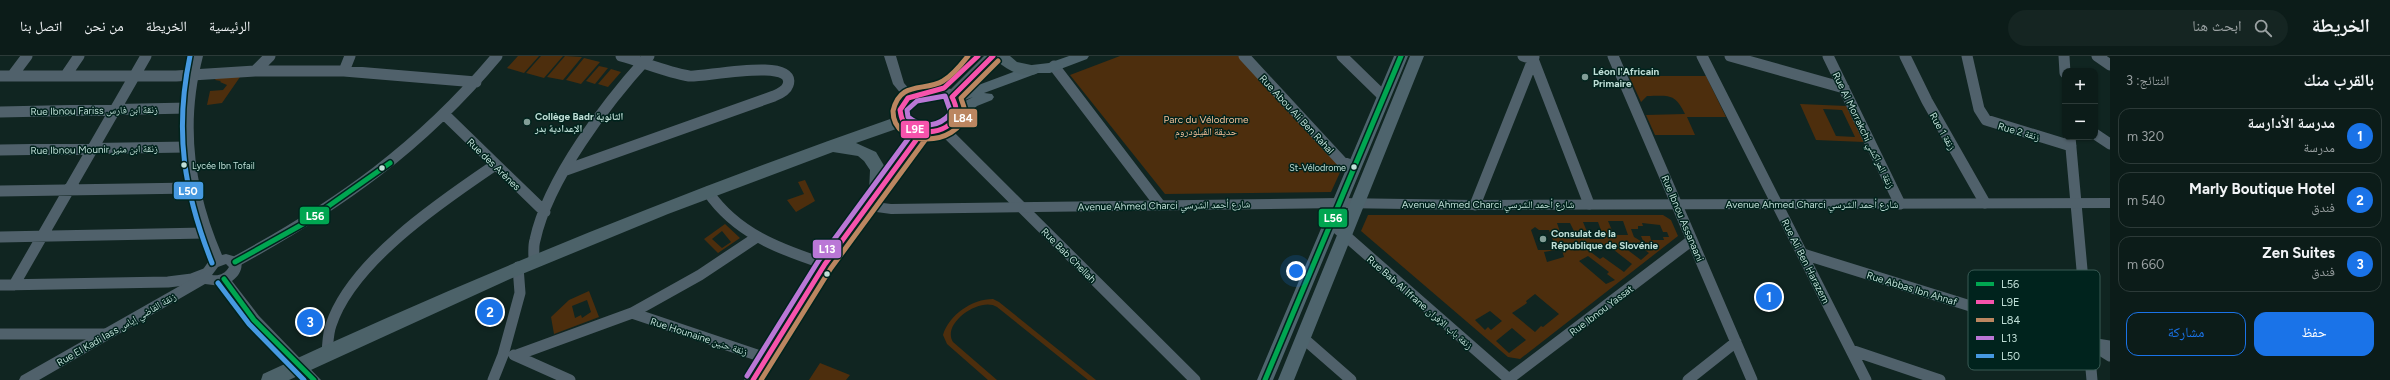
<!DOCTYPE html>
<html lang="ar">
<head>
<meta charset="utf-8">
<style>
	body { margin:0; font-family:Figtree,"Noto Naskh Arabic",sans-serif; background:#152522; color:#f1f3f6; direction:rtl }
	.controls { position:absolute; right:12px; top:12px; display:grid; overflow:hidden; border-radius:8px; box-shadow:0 1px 3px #0004 }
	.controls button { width:36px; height:36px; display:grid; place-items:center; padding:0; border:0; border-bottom:1px solid #2c3a38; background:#0c1c19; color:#f1f3f6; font:20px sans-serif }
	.you { position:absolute; left:1296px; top:215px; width:14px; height:14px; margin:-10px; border:3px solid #fff; border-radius:50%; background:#1a73e8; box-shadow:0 0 0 6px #1a73e833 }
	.badge { display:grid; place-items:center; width:26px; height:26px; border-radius:50%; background:#1a73e8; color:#fff; font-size:13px; font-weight:700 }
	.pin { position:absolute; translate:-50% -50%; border:2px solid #fff; box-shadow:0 1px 4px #0006 }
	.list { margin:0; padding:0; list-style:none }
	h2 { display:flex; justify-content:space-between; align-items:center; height:52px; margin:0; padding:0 16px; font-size:17px }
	h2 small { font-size:13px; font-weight:400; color:#9aa1a2 }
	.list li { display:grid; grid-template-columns:26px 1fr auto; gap:12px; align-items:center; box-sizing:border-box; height:56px; margin:0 8px 8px; padding:0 8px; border:1px solid #2c3a38; border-radius:12px }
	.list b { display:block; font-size:15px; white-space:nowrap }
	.list p { margin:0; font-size:13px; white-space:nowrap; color:#9aa1a2 }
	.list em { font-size:13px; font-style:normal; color:#9aa1a2 }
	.actions { display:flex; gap:8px; padding:12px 16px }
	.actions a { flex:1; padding:9px 0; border:1px solid #1a73e8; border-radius:12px; text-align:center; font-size:14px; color:#1a73e8 }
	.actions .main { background:#1a73e8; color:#fff }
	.icon { flex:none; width:22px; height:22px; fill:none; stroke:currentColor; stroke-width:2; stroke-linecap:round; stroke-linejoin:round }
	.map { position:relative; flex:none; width:2110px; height:324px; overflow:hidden; direction:ltr }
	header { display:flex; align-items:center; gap:24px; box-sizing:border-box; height:56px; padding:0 20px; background:#0c1c19; border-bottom:1px solid #2c3a38 }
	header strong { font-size:19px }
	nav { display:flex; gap:22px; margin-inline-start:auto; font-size:14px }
	.search { width:280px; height:36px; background:#152522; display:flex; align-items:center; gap:10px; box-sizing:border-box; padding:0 14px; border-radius:22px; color:#9aa1a2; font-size:15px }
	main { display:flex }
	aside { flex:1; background:#0c1c19 }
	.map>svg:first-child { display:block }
	.green { fill:#4d2e0d; fill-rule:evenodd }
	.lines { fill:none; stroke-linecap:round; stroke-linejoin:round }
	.minor { stroke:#50616b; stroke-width:11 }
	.tertiary { fill:#50616b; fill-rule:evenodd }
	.secondary { fill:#4e646d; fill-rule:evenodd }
	.primary { fill:#4c6269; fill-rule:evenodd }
	.bus-1-casing { stroke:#00231d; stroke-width:8 }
	.bus-2-casing { stroke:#00231d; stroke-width:8 }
	.bus-3-casing { stroke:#00231d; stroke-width:8 }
	.bus-4-casing { stroke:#00231d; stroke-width:8 }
	.bus-5-casing { stroke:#00231d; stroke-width:8 }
	.bus-1 { stroke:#00a651; stroke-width:5 }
	.bus-2 { stroke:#f653ac; stroke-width:5 }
	.bus-3 { stroke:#bb8660; stroke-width:5 }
	.bus-4 { stroke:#ba77d6; stroke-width:5 }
	.bus-5 { stroke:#4699e1; stroke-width:5 }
	.poi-dot { fill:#829e97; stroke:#00231d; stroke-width:1.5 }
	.bus-dot { fill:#bfdfd7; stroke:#00231d; stroke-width:1.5 }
	.labels { text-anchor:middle; stroke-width:3; stroke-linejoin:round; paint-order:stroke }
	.bus-label { font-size:9px; fill:#bfdfd7; stroke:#00231d; text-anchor:start }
	.poi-label { font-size:10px; font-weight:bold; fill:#bfdfd7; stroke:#00231d; text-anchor:start }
	.street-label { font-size:10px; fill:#bfdfd7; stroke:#00231d }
	.park-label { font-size:10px; fill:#f3bf98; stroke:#00231d }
	.key { fill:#00231d; stroke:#395b55; stroke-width:1 }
	.key-label { font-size:11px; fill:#bfdfd7 }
	.line-badge { stroke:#00231d; stroke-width:1.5 }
	.badge-label { font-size:11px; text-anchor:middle; font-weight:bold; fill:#fff }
</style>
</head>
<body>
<header>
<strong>الخريطة</strong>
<div class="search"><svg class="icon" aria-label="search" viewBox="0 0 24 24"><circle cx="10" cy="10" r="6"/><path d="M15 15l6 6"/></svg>ابحث هنا</div>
<nav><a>الرئيسية</a><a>الخريطة</a><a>من نحن</a><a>اتصل بنا</a></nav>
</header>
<main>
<aside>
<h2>بالقرب منك<small>النتائج: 3</small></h2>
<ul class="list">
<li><span class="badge">1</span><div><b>مدرسة الأدارسة</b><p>مدرسة</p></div><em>320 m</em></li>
<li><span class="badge">2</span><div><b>Marly Boutique Hotel</b><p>فندق</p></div><em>540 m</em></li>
<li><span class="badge">3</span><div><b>Zen Suites</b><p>فندق</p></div><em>660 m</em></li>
</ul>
<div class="actions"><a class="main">حفظ</a><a>مشاركة</a></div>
</aside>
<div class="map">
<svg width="2110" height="324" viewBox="0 0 2110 324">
	<rect width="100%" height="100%" fill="#102521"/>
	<!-- green -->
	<path class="green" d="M518 0H539L524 17 507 12Z
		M541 0H563L544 22 526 17Z
		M565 0 582 1 563 24 547 21Z
		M1120 0H1239L1342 112 1331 136 1165 138 1070 19Z
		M584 2 600 6 581 28 566 24Z
		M599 10 608 12 595 28 586 25Z
		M611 13 621 16 608 31 598 28Z
		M1629 20H1706L1726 61H1687L1695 79H1655L1646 59 1685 58C1675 37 1669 40 1647 40L1641 46Z
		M217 21H240L222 47 207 49 210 35 223 34 227 29 220 26 221 25 215 24Z
		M1800 48 1846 50 1864 86 1816 84ZM1823 53 1842 54 1855 81 1836 80Z
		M805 124 815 145 796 156 787 144 804 138 798 126Z
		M1368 159H1663L1671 164 1678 180 1520 303 1508 301 1361 175ZM1608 165H1623L1628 179H1614ZM1583 166H1598L1604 183H1590ZM1557 167H1570L1578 183 1562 182ZM1642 167 1660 169 1663 176H1667L1669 181H1663L1664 184H1651L1650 180H1641L1644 187 1634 181 1631 173H1638V170H1643ZM1535 171 1539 174H1549L1554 187H1560L1564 201 1547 206 1544 196 1556 194H1538L1531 174ZM1611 187 1617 191 1614 194 1632 208 1624 216 1603 201 1600 203 1588 194ZM1635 187 1649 197 1641 204 1625 192ZM1588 200 1609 216 1607 218 1615 224 1606 228 1579 205ZM1535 238 1559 258 1543 271 1541 270 1535 276 1512 257 1527 247 1526 245ZM1490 255 1502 265 1491 274 1488 271 1485 274 1475 264ZM1512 272 1526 284 1509 297 1496 285Z
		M725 168 740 182 718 197 704 183ZM722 175 731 186 722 192 712 183Z
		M589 235 599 261 554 278 551 261 569 244ZM587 244 591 256 582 262 581 259 575 262 572 250Z
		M993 243 999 246 1096 324H1088L997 251C981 240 941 267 953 286L997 324H988L947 288 943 279C949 259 972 243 993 243Z
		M820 307 850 319 846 324H809Z"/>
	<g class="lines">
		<!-- minor -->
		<path class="minor" d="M1244 0 1342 106 1354 110
			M1342 0 1384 41
			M1523 0 1533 3 1589 148
			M1613 0 1752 324
			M1702 0 1866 324
			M1730 0 1844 32
			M1828 0 1900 148
			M1905 0 1927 45 1985 147
			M1967 0 1979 53 1986 64 2071 90
			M2064 0 2065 17
			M2097 0 2110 9
			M1054 10 1160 149
			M255 15 270 0
			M344 15 350 0
			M66 19 79 0
			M0 20H176L255 15H344L476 26
			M12 20 27 0
			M0 56 188 52
			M445 59 545 156
			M943 73 1195 324
			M2095 78 2110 88
			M2070 81 2092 324
			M0 94 187 91
			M566 114 774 40C779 38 786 35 788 29 798 0 701 22 689 20 666 16 643 6 621 0
			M0 135 193 132
			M708 136C736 177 779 193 825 208
			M1475 149 1534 1
			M1331 167 1510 324
			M0 181 205 177
			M1803 198 2090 287 2110 290
			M534 205C534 198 533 190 535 184 548 123 607 46 649 0
			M235 206C339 149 421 91 497 0
			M0 229 168 226 192 223 205 218
			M14 229 146 0
			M632 257 766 302
			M0 278H107
			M1303 282 1351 324
			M2094 290 2110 300
			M1851 294 1940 324
			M327 296C328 287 328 277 331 269 352 205 442 145 495 109
			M514 299 570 324
			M517 299 632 257 700 219 757 181
			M1509 323 1692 184
			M493 324 503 299 520 237 518 211
			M1688 324 1736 286"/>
		<!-- tertiary -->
		<path class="tertiary" d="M191 0H203C185 70 194 133 222 199L226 198 240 202C244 211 240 219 232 225L259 260 321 324H304L249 268 221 230 205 228 39 324H19L21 320 199 219 211 202C182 134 172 72 191 0ZM226 208 229 211C225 218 219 220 212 219L218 211Z
			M884 0H896L904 27 916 41 914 44H906L893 28Z
			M1339 142 1475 144 2110 142V152L1475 154 1339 152 891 158 862 154 861 150 862 146 867 145 891 148Z"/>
		<!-- secondary -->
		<path class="secondary" d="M1069 0H1089L1087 3 1050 17H1038L984 37 992 38 994 41 992 44 977 50 964 61H954L952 57 967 44 973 41 954 48 949 46 947 43 949 40 1032 9 1049 7Z
			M1394 0H1408L1273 324H1257Z
			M1410 0H1424L1294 324H1278Z"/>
		<!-- primary -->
		<path class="primary" d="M984 0H1010L1017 6 1036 10 1039 14 1036 18C1022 22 1007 14 997 5L961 41C974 65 949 83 926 82L831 213 763 324H744L819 203 869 136 870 114 864 105 858 100 833 96 668 158 510 223 289 324H261L263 318C469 222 679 137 893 62 889 43 915 28 932 29 938 29 945 31 951 33ZM932 39 941 42 948 47 949 59C940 73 922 74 909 64V53L918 44ZM899 72 911 79 886 113 876 96 856 87Z"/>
		<defs>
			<path id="bus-1" d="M235 206 303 168 390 107
				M224 223 254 264 314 324
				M1265 324 1401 0"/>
			<path id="bus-2" d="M978 0 944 32 908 42 900 54C901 58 901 63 904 66 916 82 954 78 956 56 957 51 954 45 952 41L993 0
				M753 324 825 208 922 76"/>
			<path id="bus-3" d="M968 0C961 9 953 19 943 25 924 36 900 24 893 55 893 93 959 91 965 57 965 52 962 46 961 42L998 5
				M761 324 831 212 928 80"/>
			<path id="bus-4" d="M945 40 951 57C939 71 923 73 908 61L907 54 917 45Z
				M747 320 819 204 916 72"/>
			<path id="bus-5" d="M190 0C174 76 184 136 212 207
				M218 227 249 268 304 324"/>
		</defs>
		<!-- bus-1 casing -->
		<use href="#bus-1" class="bus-1-casing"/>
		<!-- bus-2 casing -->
		<use href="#bus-2" class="bus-2-casing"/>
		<!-- bus-3 casing -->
		<use href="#bus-3" class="bus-3-casing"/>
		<!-- bus-4 casing -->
		<use href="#bus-4" class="bus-4-casing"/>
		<!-- bus-5 casing -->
		<use href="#bus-5" class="bus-5-casing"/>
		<!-- bus-1 -->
		<use href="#bus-1" class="bus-1"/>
		<!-- bus-2 -->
		<use href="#bus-2" class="bus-2"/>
		<!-- bus-3 -->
		<use href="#bus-3" class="bus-3"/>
		<!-- bus-4 -->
		<use href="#bus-4" class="bus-4"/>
		<!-- bus-5 -->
		<use href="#bus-5" class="bus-5"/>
	</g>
	<!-- markers -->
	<g class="poi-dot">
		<circle cx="1585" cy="21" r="4"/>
		<circle cx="527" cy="66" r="4"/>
		<circle cx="1543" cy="183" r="4"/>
	</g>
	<g class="bus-dot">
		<circle cx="184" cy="109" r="3.5"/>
		<circle cx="1354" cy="111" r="3.5"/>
		<circle cx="382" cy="112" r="3.5"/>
		<circle cx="827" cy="218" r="3.5"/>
	</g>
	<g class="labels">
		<!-- bus labels -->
		<g class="bus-label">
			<text x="192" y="113">Lycée Ibn Tofail</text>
			<text x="1346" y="115" text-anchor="end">St-Vélodrome</text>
		</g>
		<!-- poi labels -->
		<g class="poi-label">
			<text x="1593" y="19">Léon l'Africain<tspan x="1593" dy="12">Primaire</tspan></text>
			<text x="535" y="64">Collège Badr الثانوية<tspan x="535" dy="12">الإعدادية بدر</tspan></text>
			<text x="1551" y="181">Consulat de la<tspan x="1551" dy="12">République de Slovénie</tspan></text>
		</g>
		<!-- street labels -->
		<g class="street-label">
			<text transform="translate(94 54) rotate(-1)" y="4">Rue Ibnou Fariss زنقة ابن فارس</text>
			<text transform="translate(1297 58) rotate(47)" y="4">Rue Abou Ali Ben Rahal</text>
			<text transform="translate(1864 74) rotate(64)" y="4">Rue Al Morrakchi زنقة المراكشي</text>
			<text transform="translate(1943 75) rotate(60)" y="4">Rue 1 زنقة</text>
			<text transform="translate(2019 75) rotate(16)" y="4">Rue 2 زنقة</text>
			<text transform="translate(94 93) rotate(-1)" y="4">Rue Ibnou Mounir زنقة ابن منير</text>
			<text transform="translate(494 108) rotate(44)" y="4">Rue des Arènes</text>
			<text x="1488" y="152">Avenue Ahmed Charci شارع أحمد الشرسي</text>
			<text x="1812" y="152">Avenue Ahmed Charci شارع أحمد الشرسي</text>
			<text transform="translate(1164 149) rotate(-1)" y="4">Avenue Ahmed Charci شارع أحمد الشرسي</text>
			<text transform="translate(1683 162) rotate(67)" y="4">Rue Ibnou Assanaani</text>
			<text transform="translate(1069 199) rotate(45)" y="4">Rue Bab Chellah</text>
			<text transform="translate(1806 205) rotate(63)" y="4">Rue Ali Ben Harazem</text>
			<text transform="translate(1912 232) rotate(17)" y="4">Rue Abbas Ibn Ahnaf</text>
			<text transform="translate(1420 246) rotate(41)" y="4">Rue Bab Al Ifrane زنقة باب الإفران</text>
			<text transform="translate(1601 254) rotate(-37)" y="4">Rue Ibnou Yassat</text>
			<text transform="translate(116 273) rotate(-30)" y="4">Rue El Kadi Iass زنقة القاضي إياس</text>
			<text transform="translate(699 280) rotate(18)" y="4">Rue Hounaine زنقة حنين</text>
		</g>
		<!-- park labels -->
		<g class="park-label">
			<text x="1206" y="67">Parc du Vélodrome<tspan x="1206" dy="12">حديقة الڤيلودروم</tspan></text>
		</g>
	</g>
	<!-- legend -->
	<rect x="1968" y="214" width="132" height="100" rx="6" class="key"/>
	<rect x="1976" y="226" width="18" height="4" fill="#00a651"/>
	<rect x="1976" y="244" width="18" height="4" fill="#f653ac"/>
	<rect x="1976" y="262" width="18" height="4" fill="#bb8660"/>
	<rect x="1976" y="280" width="18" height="4" fill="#ba77d6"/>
	<rect x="1976" y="298" width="18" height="4" fill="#4699e1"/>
	<g class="key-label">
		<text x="2001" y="232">L56</text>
		<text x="2001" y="250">L9E</text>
		<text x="2001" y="268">L84</text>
		<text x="2001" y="286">L13</text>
		<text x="2001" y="304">L50</text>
	</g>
	<g class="line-badge">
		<rect x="948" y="52" width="30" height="20" rx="4" fill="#bb8660"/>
		<rect x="900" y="64" width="30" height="19" rx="4" fill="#f653ac"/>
		<rect x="173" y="125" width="31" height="19" rx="4" fill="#4699e1"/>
		<rect x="299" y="150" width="31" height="19" rx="4" fill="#00a651"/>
		<rect x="1318" y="152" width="30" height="20" rx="4" fill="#00a651"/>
		<rect x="812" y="183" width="30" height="20" rx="4" fill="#ba77d6"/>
	</g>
	<g class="badge-label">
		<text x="963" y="66">L84</text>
		<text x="915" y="77">L9E</text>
		<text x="188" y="139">L50</text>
		<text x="315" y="164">L56</text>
		<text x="1333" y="166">L56</text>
		<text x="827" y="197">L13</text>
	</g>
</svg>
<div class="controls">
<button>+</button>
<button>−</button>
</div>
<div class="you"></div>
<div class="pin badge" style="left:1769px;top:241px">1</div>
<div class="pin badge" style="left:490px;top:256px">2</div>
<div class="pin badge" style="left:310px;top:266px">3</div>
</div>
</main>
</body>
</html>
